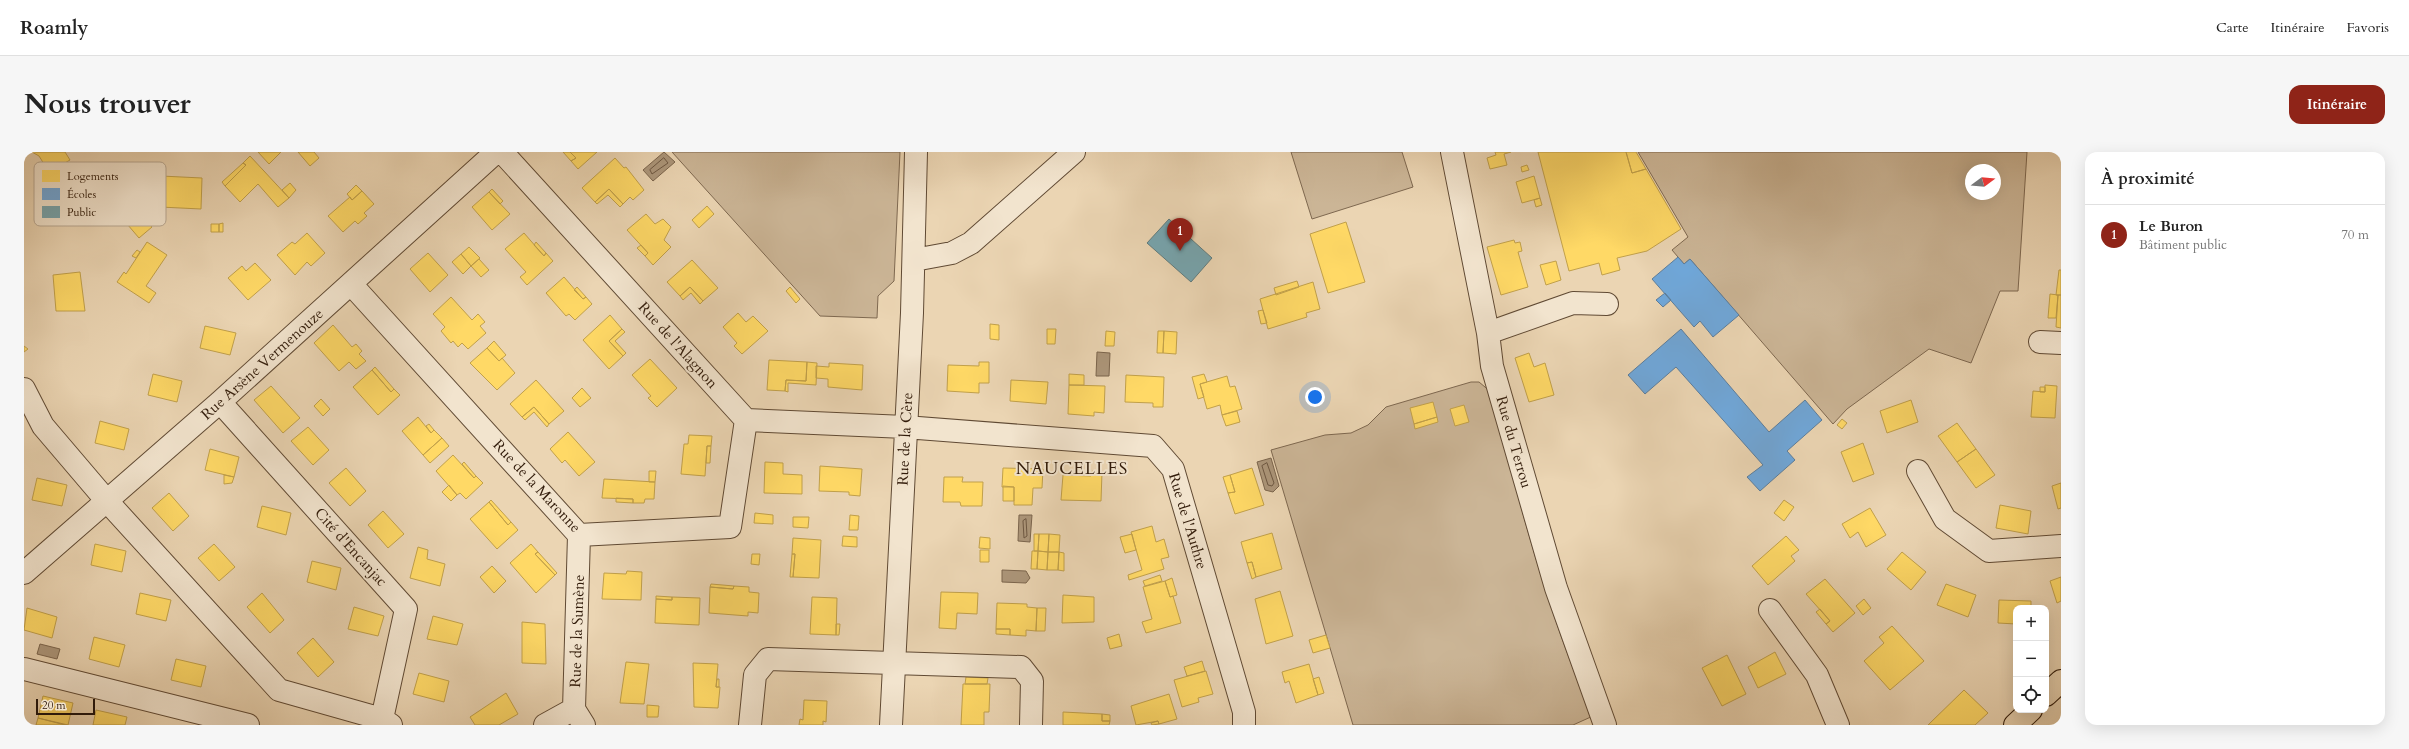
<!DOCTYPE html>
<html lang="fr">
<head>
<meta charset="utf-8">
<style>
	body { margin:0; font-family:Cardo,serif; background:#f6f6f6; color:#222 }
	.controls { position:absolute; right:12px; bottom:12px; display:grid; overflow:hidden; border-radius:8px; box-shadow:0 4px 16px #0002 }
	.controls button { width:36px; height:36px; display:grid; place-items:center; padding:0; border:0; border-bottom:1px solid #e0e0e0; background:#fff; color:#222; font:20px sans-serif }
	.compass { position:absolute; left:1941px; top:12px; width:36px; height:36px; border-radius:50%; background:#fff; box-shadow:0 4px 16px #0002; rotate:74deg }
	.scale { position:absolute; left:12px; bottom:10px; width:59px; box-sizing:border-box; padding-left:4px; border:2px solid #311b0a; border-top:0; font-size:11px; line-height:14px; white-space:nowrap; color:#311b0a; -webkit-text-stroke:3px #f2e4ce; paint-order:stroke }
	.you { position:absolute; left:1291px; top:245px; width:14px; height:14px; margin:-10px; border:3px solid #fff; border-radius:50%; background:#1a73e8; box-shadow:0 0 0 6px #1a73e833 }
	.badge { display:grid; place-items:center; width:26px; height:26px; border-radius:50%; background:#8f2418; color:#fff; font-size:13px; font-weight:700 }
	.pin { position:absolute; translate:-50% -33px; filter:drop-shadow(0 1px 2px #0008) }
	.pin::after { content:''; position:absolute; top:21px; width:14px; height:12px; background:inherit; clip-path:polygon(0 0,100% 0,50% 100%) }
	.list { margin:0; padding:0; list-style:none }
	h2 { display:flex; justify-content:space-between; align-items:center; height:52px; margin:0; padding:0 16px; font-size:17px }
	h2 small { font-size:13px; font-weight:400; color:#767676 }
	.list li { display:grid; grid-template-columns:26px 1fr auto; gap:12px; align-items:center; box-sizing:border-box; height:60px; padding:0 16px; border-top:1px solid #e0e0e0 }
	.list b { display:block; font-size:15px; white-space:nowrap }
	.list p { margin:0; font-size:13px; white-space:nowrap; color:#767676 }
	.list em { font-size:13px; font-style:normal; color:#767676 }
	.icon { flex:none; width:22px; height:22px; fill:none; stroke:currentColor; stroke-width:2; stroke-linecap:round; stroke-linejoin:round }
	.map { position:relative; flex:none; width:2037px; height:573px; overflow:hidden; border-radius:12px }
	header { display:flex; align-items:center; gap:24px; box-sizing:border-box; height:56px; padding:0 20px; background:#fff; border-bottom:1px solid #e0e0e0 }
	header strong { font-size:19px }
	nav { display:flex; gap:22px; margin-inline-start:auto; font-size:14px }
	.intro { display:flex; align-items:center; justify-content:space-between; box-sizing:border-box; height:96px; padding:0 24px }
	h1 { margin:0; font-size:28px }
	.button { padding:10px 18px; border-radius:12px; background:#8f2418; color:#fff; font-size:14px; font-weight:700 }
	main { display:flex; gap:24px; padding:0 24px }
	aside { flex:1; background:#fff; border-radius:12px; box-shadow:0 4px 16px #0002 }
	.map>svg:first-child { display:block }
	.green { fill:#cbb596; stroke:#7e6850; fill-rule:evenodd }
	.water { fill:#ac967a; stroke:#7b654d }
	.homes { fill:#ffd966; stroke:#c1a04a }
	.schools { fill:#6fa8dc; stroke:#5c7e9d }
	.public { fill:#76a5af; stroke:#617c7e }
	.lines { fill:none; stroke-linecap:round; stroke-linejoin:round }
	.shore { stroke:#6e5842; stroke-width:1 }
	.minor-casing { stroke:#604a34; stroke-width:24 }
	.major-casing { stroke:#311b0a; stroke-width:24 }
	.minor { stroke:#f2e4ce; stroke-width:22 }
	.major { stroke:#ebd5b3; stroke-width:22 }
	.labels { text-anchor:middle; stroke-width:4; stroke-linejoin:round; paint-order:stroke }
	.street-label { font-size:15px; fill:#311b0a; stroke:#f2e4ce }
	.quarter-label { font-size:17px; letter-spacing:1px; fill:#311b0a; stroke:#f2e4ce }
	.key { fill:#f2e4ce; stroke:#b8a893; stroke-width:1 }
	.key-label { font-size:11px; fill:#311b0a }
</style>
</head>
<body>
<header>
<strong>Roamly</strong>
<nav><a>Carte</a><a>Itinéraire</a><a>Favoris</a></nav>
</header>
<div class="intro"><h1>Nous trouver</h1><a class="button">Itinéraire</a></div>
<main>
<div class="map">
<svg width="2037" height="573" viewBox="0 0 2037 573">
	<rect width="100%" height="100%" fill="#ebd5b3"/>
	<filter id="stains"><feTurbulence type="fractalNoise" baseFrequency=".005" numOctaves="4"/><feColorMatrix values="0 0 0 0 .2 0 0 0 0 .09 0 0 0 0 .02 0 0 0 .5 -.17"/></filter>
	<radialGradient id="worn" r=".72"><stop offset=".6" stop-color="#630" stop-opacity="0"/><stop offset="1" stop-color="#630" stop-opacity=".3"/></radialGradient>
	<!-- green -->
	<path class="green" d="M648 0H876L870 129 854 144 853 166 796 164Z
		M1267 0H1378L1389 35 1288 67Z
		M1614 0H2003L1994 139H1976L1947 211 1905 197 1823 257 1809 272 1666 107 1660 112 1648 98 1664 85ZM1947 18H1971V42H1947Z
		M1447 230H1455L1467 240C1495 349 1523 461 1569 564L1549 573H1329L1247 298 1301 283 1327 281 1344 273 1362 255Z"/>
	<!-- water -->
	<path class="water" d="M640 0 651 10 629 29 619 18Z
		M1073 200 1086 201 1085 224H1072Z
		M1247 306 1255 334 1249 340 1241 338 1233 310Z
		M995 363H1008L1006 390 994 389Z
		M978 418 1002 419 1006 426 1002 431 978 430Z
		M16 492 36 497 33 507 13 502Z"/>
	<!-- homes -->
	<path class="homes" d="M8 0H41L46 8 25 20 15 4Z
		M234 0H257L245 12Z
		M274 0H290L295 6 286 14Z
		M539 0H546L552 6 547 9Z
		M546 0H573L554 17 547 9 552 6Z
		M1471 0H1487L1480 2 1483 13 1466 17 1463 6 1472 3Z
		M1514 0H1602L1608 21 1622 17 1657 77 1623 99 1593 106 1596 118 1578 123 1575 111 1545 119Z
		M1602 0H1612L1622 17 1608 21Z
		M226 4 265 46 254 55 234 32 216 50 201 34 222 13 219 11Z
		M591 6 600 16 602 15 620 38 609 48 606 45 599 52 585 37 571 50 558 36Z
		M219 11 222 13 201 34 198 30Z
		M1503 13 1505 18 1498 20 1497 15Z
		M137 24 178 26 177 57 136 55Z
		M1510 24 1516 46 1498 51 1492 30Z
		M266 31 272 38 265 46 258 38Z
		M332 33 338 39 328 48 323 42Z
		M468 37 479 49 476 52 465 40Z
		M585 37 599 52 596 55 584 43 573 52 571 50Z
		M338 39 350 52 340 61 343 64 334 72 331 69 319 80 304 64 326 45 328 48Z
		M465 40 486 62 468 78 448 55Z
		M1516 46 1518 53 1512 55 1510 48Z
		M105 48 128 75 115 86 92 59Z
		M683 54 690 62 675 76 668 68Z
		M622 62 631 72 639 67 647 75 640 88 647 95 629 113 621 104 624 101 603 78Z
		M1322 70 1341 130 1304 141 1286 82Z
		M199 71V80H195V72Z
		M187 72H195V80H187Z
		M283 81 301 101 287 114 283 110 271 123 253 103 268 90 271 92Z
		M500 81 520 104 522 101 529 109 503 133 496 125 502 120 481 97Z
		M1490 88 1491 91 1496 90 1498 99 1494 100 1504 135 1477 143 1463 95Z
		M123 90 143 103 122 134 132 141 125 151 93 130 100 120 102 122Z
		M512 90 522 101 520 104 510 93Z
		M617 93 624 101 621 104 613 96Z
		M445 95 456 106 447 114 437 102Z
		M113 98 116 100 112 106 108 104Z
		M404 101 424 123 406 140 386 117Z
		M437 102 447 114 439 122 428 110Z
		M455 107 465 118 457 125 447 114Z
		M668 108 694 136 679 149 666 135 656 144 643 130Z
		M1532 109 1537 128 1522 133 1516 113Z
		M231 111 247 128 224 148 204 126 218 114 222 119Z
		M2035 118H2037V143H2032Z
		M56 120 61 159H32L29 123Z
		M540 125 559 147 562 145 568 152 551 168 545 162 542 164 522 141Z
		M1273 129 1275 135 1252 143 1250 136Z
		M1289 130 1296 157 1282 161 1283 165 1244 177 1236 147Z
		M553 135 562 145 559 147 550 138Z
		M666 135 679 149 676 152 667 141 659 148 656 144Z
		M766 135 776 147 772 151 762 139Z
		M2026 142 2034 143 2032 166H2024Z
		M2034 143H2037V176L2032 175Z
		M427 145 448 168 454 162 461 170 456 174 462 181 444 197 438 191 434 195 429 189 427 191 417 179 421 175 409 162Z
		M1239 158 1243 171 1237 172 1234 159Z
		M714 161 722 170 729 164 744 179 718 202 710 194 713 191 699 175Z
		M586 163 598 177 585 189 599 204 585 217 559 188Z
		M966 172 975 173V188L966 187Z
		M309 173 328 195 332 192 338 199 335 202 342 209 332 217 325 210 315 219 290 191Z
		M181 174 212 181 206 203 176 196Z
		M598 177 601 180 591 189 602 201 599 204 585 189Z
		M1023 177H1032L1031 192H1023Z
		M1082 179 1091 180 1090 194H1081Z
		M1134 179H1140L1139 201H1133Z
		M1140 179 1153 180 1152 202 1139 201Z
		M470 189 482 203 475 209 463 196Z
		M0 194 4 197 0 200Z
		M463 196 475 209 478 206 491 221 473 238 446 211Z
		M1505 201 1510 215 1521 211 1530 243 1505 250 1491 206Z
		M626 207 653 236 633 255 624 246 627 244 608 223Z
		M745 208 783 210 782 229 762 228 761 239 743 238Z
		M783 210 793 211 792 233 764 231V240L761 239 762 228 782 229Z
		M955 210H965V231H955V241L923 239 924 213 955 214Z
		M805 211 839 213 838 238 804 235V227L792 226V214L805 215Z
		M351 215 370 237 367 240 348 218Z
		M348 218 367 240 370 237 376 243 354 263 329 235Z
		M129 222 158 229 153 250 124 243Z
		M1045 222 1060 223V233H1045Z
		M1180 222 1183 230 1176 232 1180 245 1174 247 1168 225Z
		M1102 223 1140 225 1139 255H1129V251L1101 250Z
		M1203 224 1206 235 1211 234 1218 257 1198 263 1196 253 1183 257 1176 232Z
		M512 228 540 259 525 272 510 255 498 265 486 252Z
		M987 228 1024 230 1022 252 986 249Z
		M1045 233 1081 234 1080 261 1070 260V264L1044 262Z
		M2021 233 2033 234 2031 266 2007 265 2009 239 2021 240Z
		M247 234 276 266 259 281 230 248Z
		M2016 235H2021V240H2016Z
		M558 236 567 246 556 255 548 246Z
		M297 247 306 257 299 264 290 254Z
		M1887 248 1894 270 1863 281 1856 259Z
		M1409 250 1413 265 1390 272 1386 256Z
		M1440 253 1445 270 1431 274 1426 257Z
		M510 255 525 272 523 275 510 260 501 268 498 265Z
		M1213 259 1216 270 1202 274 1198 263Z
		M394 265 407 281 410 278 418 286 399 303 378 279Z
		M1413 265 1414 270 1391 277 1390 272Z
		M1818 267 1823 271 1818 277 1813 273Z
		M76 269 105 277 100 298 71 291Z
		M1933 271 1952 297 1933 310 1914 284Z
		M405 272 410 278 407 281 402 274Z
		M284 275 305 298 289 313 267 289Z
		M544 280 571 310 555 324 541 308 538 311 526 297Z
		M665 283 688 284 687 294H683L681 324 657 322 660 292H664Z
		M418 286 425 294 406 311 399 303Z
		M1839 291 1850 322 1829 330 1817 300Z
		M683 294H687L686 311H682Z
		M186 297 215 305 210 325 181 318Z
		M1952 297 1971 323 1952 336 1933 310Z
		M429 303 450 326 452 324 459 331 442 347 436 341 433 343 412 319Z
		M440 310 452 324 450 326 438 312Z
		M741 310 759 311V322L778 323V342L740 341Z
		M796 314 838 317 836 344 825 343V340L795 339Z
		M322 316 342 339 326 354 305 331Z
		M979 316 1019 317 1018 336H1009L1008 353H990V335H978Z
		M1228 316 1240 353 1211 362 1204 341 1211 340 1206 323Z
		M625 319H632L631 330H625Z
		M1068 319 1078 320 1077 349 1037 348 1039 323 1067 324Z
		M200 323 210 325 208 331 200 332Z
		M1206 323 1211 340 1204 341 1199 325Z
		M920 325H939L938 330H959L958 354H937L936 350H919Z
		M13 326 43 333 38 354 8 348Z
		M580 327 631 330 630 347H621L620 351H609V347L578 346Z
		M2037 331V356L2034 357 2028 334Z
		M425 333 433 343 427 349 418 340Z
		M979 334 990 335V349H979Z
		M145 341 165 364 149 379 128 356Z
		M592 346 609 347V351L592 350Z
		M467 348 487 370 484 373 465 350Z
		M1760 348 1770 355 1760 369 1750 361Z
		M465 350 484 373 487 370 494 378 473 397 446 367Z
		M1976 353 2007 359 2004 382 1972 376Z
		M238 354 267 361 262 383 233 375Z
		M1846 356 1862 383 1842 395 1834 380 1826 386 1818 372Z
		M359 359 380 382 364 396 344 373Z
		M731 361 749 363V372L730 371Z
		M826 363 835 364 834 378H825Z
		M769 365H785L784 376 769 375Z
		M1128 374 1132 390 1140 387 1145 405 1137 407 1140 417 1105 428 1104 423 1118 418 1107 380Z
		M1248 381 1258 417 1232 425 1228 410 1223 411 1217 390Z
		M1010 382H1015L1014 399H1010Z
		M1015 382H1025L1024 400 1014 399Z
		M1025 382 1036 383 1035 400H1024Z
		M1108 382 1112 398 1101 401 1096 385Z
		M819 384 833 385V395L818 394Z
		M1762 384 1775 398 1767 404 1771 409 1744 433 1728 414Z
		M956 385 966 386V397L955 396Z
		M769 386 797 388 795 426 769 425 771 402H768Z
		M71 392 102 399 98 420 67 413Z
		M190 392 211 415 195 429 174 406Z
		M507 392 514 400 511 402 531 423 512 441 486 411Z
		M394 395 404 398 403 407 421 412 416 434 386 426Z
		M956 398H965V410H956Z
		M1008 399H1014L1013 417H1007Z
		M1014 399 1024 400 1023 418 1013 417Z
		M514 400 533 421 531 423 511 402Z
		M1024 400H1035L1034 418H1023Z
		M1035 400 1040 401V419L1034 418Z
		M1878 400 1902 420 1887 438 1863 417Z
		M728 402H736L735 413 727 412Z
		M768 402H771L769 425H766Z
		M288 409 317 416 312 438 283 430Z
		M1228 410 1232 425 1228 427 1223 411Z
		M468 414 482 429 470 441 456 425Z
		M603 419 618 420 617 448 578 447 580 421 602 422Z
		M1136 423 1138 429 1121 434 1119 429Z
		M2037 425V449L2033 451 2026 429Z
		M1148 426 1153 443 1146 445 1141 429Z
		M1801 427 1831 461 1809 480 1802 472 1806 469 1782 442Z
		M1141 429 1146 445 1149 444 1157 471 1122 481 1118 470 1128 467 1119 435Z
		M687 432 710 434 709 437 686 435Z
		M1922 432 1952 443 1944 465 1913 453Z
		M710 434 725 435V440L735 441 734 461 724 460V464L685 461 686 435 709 437Z
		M1256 439 1269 484 1242 492 1231 447Z
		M917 440 954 441 953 462 933 461 932 477 915 476Z
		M116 441 147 448 142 469 112 462Z
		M238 441 260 468 246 481 223 455Z
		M1039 443 1070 445V470L1038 471Z
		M632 444 648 445V448L632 447Z
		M648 445 676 446 675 473 631 471 632 447 648 448Z
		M788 445 813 446 812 483 786 482Z
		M1840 447 1847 456 1839 463 1832 454Z
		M1975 448 2007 449V456H1992V472L1974 471Z
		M973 451 1003 452V455L1013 456 1012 479 1002 478V484L986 483V477H972Z
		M330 455 360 464 354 484 324 477Z
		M3 456 33 465 28 486 0 478Z
		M1013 456H1022L1021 479H1012Z
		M1796 457 1806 469 1802 472 1792 460Z
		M409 464 439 472 433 493 403 487Z
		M498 470 521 472 522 512 498 511Z
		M812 472H816L815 483H812Z
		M1868 474 1900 509 1866 538 1840 509 1860 491 1855 485Z
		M972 477H986V483L972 482Z
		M1095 482 1098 494 1086 497 1083 486Z
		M1302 483 1306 496 1289 501 1285 488Z
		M70 485 101 493 95 515 65 507Z
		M289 486 310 510 294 525 273 501Z
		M1751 500 1762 522 1734 536 1724 515Z
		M1703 503 1722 542 1698 554 1678 516Z
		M152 507 182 514 177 535 147 528Z
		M1178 509 1181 519 1163 524 1160 515Z
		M602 510 625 512 620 552 596 551Z
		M669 511 694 512 692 535H696L694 556 670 555Z
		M1285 512 1294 543 1272 551 1265 529 1261 531 1258 520Z
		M1182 519 1189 542 1174 546 1175 550 1158 555 1150 528Z
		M395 521 425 529 420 550 389 542Z
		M942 525 964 526 963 532H941Z
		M1295 525 1300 541 1294 543 1289 527Z
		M693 527H695V535H692Z
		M939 532H966L965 560H960V573H937Z
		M1940 538 1964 561 1951 573H1904Z
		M482 541 494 562 475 573H451L446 565Z
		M1145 542 1153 567 1135 572 1134 569 1112 573 1107 554Z
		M19 544 49 551 44 573 14 566Z
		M780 548 803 549 802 570 799 569V573H775L776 567 779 568Z
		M623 553 635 554 634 565H623Z
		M72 558 103 565 101 573H69Z
		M1039 560 1078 562V569H1086L1085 573H1039Z
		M1078 562 1086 563V569H1078Z
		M14 566 41 573H12Z
		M1134 569 1135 572 1128 573 1127 571Z"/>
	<!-- schools -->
	<path class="schools" d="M1654 105 1660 112 1666 107 1715 163 1689 185 1676 169 1670 175 1628 127Z
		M1641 141 1647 148 1639 155 1632 148Z
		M1657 177 1745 280 1781 248 1798 268 1763 299 1771 308 1736 339 1723 325 1739 313 1652 215 1621 242 1604 223Z"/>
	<!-- public -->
	<path class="public" d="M1145 67 1188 106 1167 130 1123 91Z"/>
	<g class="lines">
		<!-- shore -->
		<path class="shore" d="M640 6 644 11 628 22 626 18Z
			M1243 311 1250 331 1248 334 1244 333 1238 314Z
			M1002 367 1003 384 1000 386 999 369Z"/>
		<defs>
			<path id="minor" d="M478 0 722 268 881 275 1129 294 1149 317 1220 560V573
				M1428 0 1464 181 1468 214 1532 436 1581 573
				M890 108 928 101 947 91 1050 0
				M327 132 555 383 706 375 722 268
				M1464 181 1549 151 1583 152
				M2016 190 2037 191
				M0 237 19 274 82 348 255 538 358 567 367 573
				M196 250 382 457 358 567 353 573
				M1894 319 1921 367 1965 399 2037 394
				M555 383 550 557 560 573
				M0 421 196 250 472 0
				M1746 458 1793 523 1814 573
				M0 517 224 573
				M521 573 550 557
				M726 573 731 523 744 507 997 515 1008 529 1007 573
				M867 573 888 161 892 0"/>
			<path id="major" d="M2022 543 2037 529
				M1991 573 2007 558"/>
		</defs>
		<!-- minor casing -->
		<use href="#minor" class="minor-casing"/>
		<!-- major casing -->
		<use href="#major" class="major-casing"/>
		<!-- minor -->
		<use href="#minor" class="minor"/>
		<!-- major -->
		<use href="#major" class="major"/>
	</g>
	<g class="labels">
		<!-- street labels -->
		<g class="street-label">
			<text transform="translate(654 193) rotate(48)" y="5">Rue de l'Alagnon</text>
			<text transform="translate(238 212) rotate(-42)" y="5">Rue Arsène Vermenouze</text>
			<text transform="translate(881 287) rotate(-87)" y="5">Rue de la Cère</text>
			<text transform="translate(1490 290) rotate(74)" y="5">Rue du Terrou</text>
			<text transform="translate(513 334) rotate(47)" y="5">Rue de la Maronne</text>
			<text transform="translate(1164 369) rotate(73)" y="5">Rue de l'Authre</text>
			<text transform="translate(327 395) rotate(48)" y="5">Cité d'Encanjac</text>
			<text transform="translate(553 479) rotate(-88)" y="5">Rue de la Sumène</text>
		</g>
		<!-- quarter labels -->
		<g class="quarter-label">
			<text x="1048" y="322">NAUCELLES</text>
		</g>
	</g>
	<!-- legend -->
	<rect x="10" y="10" width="132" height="64" rx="6" class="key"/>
	<rect x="18" y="18" width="18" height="12" fill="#ffd966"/>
	<rect x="18" y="36" width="18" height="12" fill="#6fa8dc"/>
	<rect x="18" y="54" width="18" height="12" fill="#76a5af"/>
	<g class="key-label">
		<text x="43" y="28">Logements</text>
		<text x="43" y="46">Écoles</text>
		<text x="43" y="64">Public</text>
	</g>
	<rect width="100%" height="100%" filter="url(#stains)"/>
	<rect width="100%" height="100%" fill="url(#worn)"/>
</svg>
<div class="controls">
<button>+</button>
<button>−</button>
<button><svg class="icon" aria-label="locate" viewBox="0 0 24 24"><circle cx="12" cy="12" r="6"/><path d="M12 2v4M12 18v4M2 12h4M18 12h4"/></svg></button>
</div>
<svg class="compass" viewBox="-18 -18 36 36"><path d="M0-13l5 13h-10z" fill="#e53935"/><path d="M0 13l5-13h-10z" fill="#767676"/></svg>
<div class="scale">20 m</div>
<div class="you"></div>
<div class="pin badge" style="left:1156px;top:99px">1</div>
</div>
<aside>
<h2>À proximité<small></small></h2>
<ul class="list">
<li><span class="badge">1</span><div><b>Le Buron</b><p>Bâtiment public</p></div><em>70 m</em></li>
</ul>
</aside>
</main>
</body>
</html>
